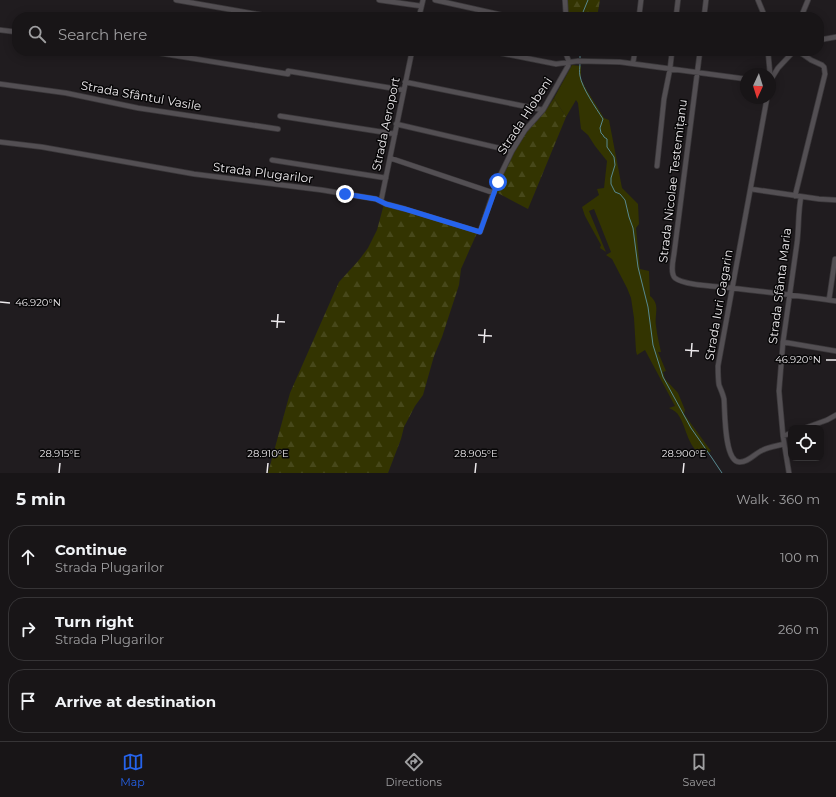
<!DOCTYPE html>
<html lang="en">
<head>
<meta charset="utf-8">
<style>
	body { margin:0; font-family:Montserrat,sans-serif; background:#211e20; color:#f1f3f6 }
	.controls { position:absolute; right:12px; bottom:12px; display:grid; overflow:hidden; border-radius:8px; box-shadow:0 2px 10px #0003 }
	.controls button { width:36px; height:36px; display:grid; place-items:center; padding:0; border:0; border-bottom:1px solid #363436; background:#181517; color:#f1f3f6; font:20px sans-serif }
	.compass { position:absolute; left:740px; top:68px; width:36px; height:36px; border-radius:50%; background:#181517; box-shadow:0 2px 10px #0003; rotate:184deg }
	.stop { position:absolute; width:12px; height:12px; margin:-9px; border:3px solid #2563eb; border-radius:50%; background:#fff }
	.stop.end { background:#2563eb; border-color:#fff; box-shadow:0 1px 4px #0008 }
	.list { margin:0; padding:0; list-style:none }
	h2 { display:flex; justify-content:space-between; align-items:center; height:52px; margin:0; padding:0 16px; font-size:17px }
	h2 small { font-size:13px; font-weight:400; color:#9f9fa1 }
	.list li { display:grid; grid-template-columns:26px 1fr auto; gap:12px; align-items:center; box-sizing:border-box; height:64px; margin:0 8px 8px; padding:0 8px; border:1px solid #363436; border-radius:16px }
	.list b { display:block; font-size:15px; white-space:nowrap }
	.list p { margin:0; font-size:13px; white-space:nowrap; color:#9f9fa1 }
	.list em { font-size:13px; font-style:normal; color:#9f9fa1 }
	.icon { flex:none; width:22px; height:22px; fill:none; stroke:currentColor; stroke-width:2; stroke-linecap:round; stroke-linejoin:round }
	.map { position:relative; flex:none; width:836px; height:473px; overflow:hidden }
	.search { position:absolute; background:#181517; box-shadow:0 2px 10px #0003; left:12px; right:12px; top:12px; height:44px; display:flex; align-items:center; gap:10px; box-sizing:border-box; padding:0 14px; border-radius:16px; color:#9f9fa1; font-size:15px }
	.sheet { height:268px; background:#181517 }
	nav { display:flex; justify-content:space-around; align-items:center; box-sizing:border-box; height:56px; border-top:1px solid #363436; background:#181517; font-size:11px; color:#9f9fa1 }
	nav a { display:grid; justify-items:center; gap:2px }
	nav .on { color:#2563eb }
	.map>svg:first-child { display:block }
	.grass { fill:#333401 }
	.forest { fill:url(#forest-firs) }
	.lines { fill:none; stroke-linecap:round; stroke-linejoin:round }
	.stream { stroke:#588991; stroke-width:1 }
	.street-casing { stroke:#3b383b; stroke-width:6 }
	.street { stroke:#534f53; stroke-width:4.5 }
	.route { stroke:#2563eb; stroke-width:5 }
	.ticks { fill:none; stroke:#edeaed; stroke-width:1.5 }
	.labels { text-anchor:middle; stroke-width:3; stroke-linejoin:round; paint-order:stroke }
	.street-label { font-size:12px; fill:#edeaed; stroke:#080708 }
	.ticks-label { font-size:10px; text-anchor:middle; fill:#edeaed; stroke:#080708; stroke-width:3; stroke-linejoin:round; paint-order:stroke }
</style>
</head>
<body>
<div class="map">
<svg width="836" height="473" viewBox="0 0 836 473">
	<defs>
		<pattern id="forest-firs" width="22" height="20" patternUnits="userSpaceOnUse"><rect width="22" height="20" fill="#333401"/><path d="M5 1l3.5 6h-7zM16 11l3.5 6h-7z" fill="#47481a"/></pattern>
	</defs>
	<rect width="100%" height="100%" fill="#201c1f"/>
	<!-- grass -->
	<path class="grass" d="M572 65 581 66V79L586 89 604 118 609 120 622 188 638 204 639 224 636 228 640 269 649 271 650 296C661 305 654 314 656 326 657 335 659 343 661 352H658L666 371 663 372 665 379 678 393 685 410 684 414 711 451C690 462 687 427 679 416 677 412 673 410 669 408L675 406 645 350 637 355 636 351 634 318 631 298 627 288 612 259 606 255 611 252 594 209 589 211 606 252 600 248 601 245 585 216 582 207 599 195 597 189 604 188 607 161 595 146 588 135 581 129 578 103 576 100 566 117 554 98Z"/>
	<!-- forest -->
	<path class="forest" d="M567 0H600L597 17H567Z
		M554 98 566 117 528 209 496 192 513 153 526 130 548 107Z
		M384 204 477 233 461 269 459 285 442 337 434 356 423 395 415 406 404 427 401 439 388 473H268L290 393 339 282 359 260 368 248 377 230Z"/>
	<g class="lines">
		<!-- stream -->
		<path class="stream" d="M581 17 588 0
			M580 51V60
			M580 63C580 67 579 72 580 76 582 88 596 108 603 119L600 128 601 133 603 135 604 137 607 139V147L614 157 615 165 611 178V184L615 192 620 194 625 200 629 217 633 228 638 267 648 307 653 345 663 377 691 428 712 458 722 473"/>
		<defs>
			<path id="street" d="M176 0 273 17
				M379 0 421 6
				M435 0 511 17
				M565 0 566 17
				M758 0 765 17
				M419 17 423 0
				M639 17 641 0
				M676 17 678 0
				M704 17 706 0
				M801 17 808 0
				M0 30 17 32
				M819 40 836 37
				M147 51 288 74
				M490 51 556 64 578 61 620 62 746 79
				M700 51 674 254C673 261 670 273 675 278 685 286 718 286 732 288 767 292 801 296 836 301
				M768 51 770 74
				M633 63 635 51
				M288 71 403 90
				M770 81 778 68 794 51
				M405 82 543 110
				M0 84 66 93 138 108 278 129
				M767 98 718 366C718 372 718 379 719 385 721 390 723 394 724 399 725 411 724 461 739 462 748 463 755 453 763 450 769 447 777 446 784 444
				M280 116 395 134
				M396 124 512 151
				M0 142 42 147 194 174 322 190 376 199 386 204 405 209 480 232 497 182 512 151 525 130 543 110 568 66 569 62 565 51
				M390 158 494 193
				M272 160 386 178
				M657 166 664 99 670 69 672 51
				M751 189 819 199 836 200
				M795 196 825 74 824 67 822 65 811 60 798 51
				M381 201 412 51
				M829 300 835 259 836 260
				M783 342 836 351
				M805 428 827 420 836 415
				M783 436 791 433
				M789 473 783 436 779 391 783 342 797 243C799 227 798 212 801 197"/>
		</defs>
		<!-- street casing -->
		<use href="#street" class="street-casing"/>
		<!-- street -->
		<use href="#street" class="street"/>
	</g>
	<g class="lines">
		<!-- route -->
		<path class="route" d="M345 194 376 199 386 204 405 209 480 232 498 182"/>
	</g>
	<!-- ticks -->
	<path class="ticks" d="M0 302 10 303M271 321 285 322M277 328 278 314M478 335 492 336M484 343 485 329M685 350 699 351M691 357 692 343M826 360H836M59 473 60 463M267 473 268 463M475 473 476 463M683 473 684 463"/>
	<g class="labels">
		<!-- street labels -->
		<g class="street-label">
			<text transform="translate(141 96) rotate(10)" y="4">Strada Sfântul Vasile</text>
			<text transform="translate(525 116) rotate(-57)" y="4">Strada Hlobeni</text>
			<text transform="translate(386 124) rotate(-78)" y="4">Strada Aeroport</text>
			<text transform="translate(263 173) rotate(7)" y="4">Strada Plugarilor</text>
			<text transform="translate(673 181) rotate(-83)" y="4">Strada Nicolae Testemițanu</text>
			<text transform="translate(780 286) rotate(-83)" y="4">Strada Sfânta Maria</text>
			<text transform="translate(719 305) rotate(-80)" y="4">Strada Iuri Gagarin</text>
		</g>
	</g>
	<g class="ticks-label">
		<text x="38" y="306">46.920°N</text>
		<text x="798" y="363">46.920°N</text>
		<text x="60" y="457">28.915°E</text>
		<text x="268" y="457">28.910°E</text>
		<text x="476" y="457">28.905°E</text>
		<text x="684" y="457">28.900°E</text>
	</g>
</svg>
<div class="controls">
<button><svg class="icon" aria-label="locate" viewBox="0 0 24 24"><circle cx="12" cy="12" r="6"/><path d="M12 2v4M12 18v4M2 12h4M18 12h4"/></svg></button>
</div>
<svg class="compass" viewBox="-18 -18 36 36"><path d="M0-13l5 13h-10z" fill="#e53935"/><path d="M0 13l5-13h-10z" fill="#9f9fa1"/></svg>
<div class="stop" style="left:498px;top:182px"></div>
<div class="stop end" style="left:345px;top:194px"></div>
<div class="search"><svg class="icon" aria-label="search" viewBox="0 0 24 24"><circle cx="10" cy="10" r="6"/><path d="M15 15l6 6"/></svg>Search here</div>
</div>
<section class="sheet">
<h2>5 min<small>Walk · 360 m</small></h2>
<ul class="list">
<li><svg class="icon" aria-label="ahead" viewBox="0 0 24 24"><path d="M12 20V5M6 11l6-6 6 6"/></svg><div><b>Continue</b><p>Strada Plugarilor</p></div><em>100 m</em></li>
<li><svg class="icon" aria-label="right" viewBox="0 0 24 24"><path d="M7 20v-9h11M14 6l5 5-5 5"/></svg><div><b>Turn right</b><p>Strada Plugarilor</p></div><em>260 m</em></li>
<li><svg class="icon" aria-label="arrive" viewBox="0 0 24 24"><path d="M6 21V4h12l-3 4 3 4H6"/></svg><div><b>Arrive at destination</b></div></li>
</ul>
</section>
<nav>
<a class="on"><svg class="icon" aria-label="map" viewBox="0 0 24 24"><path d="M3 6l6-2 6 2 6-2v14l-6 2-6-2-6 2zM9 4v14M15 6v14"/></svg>Map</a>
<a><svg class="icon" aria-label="directions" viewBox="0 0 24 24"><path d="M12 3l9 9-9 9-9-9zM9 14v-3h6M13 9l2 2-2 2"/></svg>Directions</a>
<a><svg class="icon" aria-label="saved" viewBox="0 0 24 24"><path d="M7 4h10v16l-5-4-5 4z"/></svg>Saved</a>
</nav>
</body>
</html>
